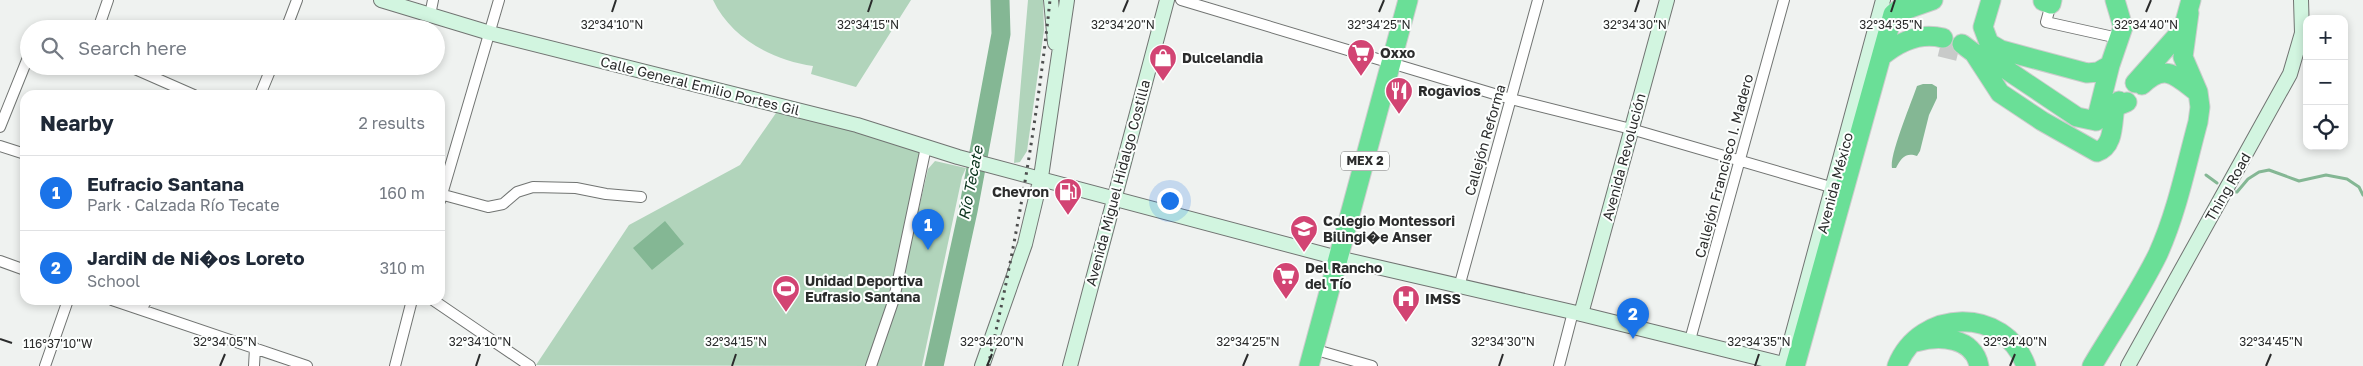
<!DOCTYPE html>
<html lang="en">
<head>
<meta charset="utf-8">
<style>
	body { margin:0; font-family:"Golos Text",sans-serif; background:#f6f6f7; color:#1f2937 }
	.controls { position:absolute; right:15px; top:15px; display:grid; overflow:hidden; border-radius:10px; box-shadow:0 2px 8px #0003 }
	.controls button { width:45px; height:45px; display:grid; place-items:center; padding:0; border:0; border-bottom:1px solid #e0e1e3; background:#fff; color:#1f2937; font:25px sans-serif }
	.you { position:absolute; left:1169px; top:200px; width:18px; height:18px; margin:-12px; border:4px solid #fff; border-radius:50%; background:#1a73e8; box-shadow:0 0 0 8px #1a73e833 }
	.badge { display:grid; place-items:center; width:32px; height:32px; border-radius:50%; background:#1a73e8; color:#fff; font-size:16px; font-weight:700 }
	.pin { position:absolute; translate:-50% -41px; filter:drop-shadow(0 1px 2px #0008) }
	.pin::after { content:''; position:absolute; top:26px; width:18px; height:15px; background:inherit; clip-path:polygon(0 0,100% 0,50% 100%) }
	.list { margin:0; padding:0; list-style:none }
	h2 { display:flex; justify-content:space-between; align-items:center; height:65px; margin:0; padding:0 20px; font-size:21px }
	h2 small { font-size:16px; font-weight:400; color:#747a83 }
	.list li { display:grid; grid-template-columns:32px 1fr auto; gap:15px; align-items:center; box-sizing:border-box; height:75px; padding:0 20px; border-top:1px solid #e0e1e3 }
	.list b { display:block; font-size:19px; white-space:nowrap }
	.list p { margin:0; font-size:16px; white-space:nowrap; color:#747a83 }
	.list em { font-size:16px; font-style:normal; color:#747a83 }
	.icon { flex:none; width:28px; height:28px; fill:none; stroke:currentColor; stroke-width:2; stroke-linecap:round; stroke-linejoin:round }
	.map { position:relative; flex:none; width:2363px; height:366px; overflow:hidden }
	.search { position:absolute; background:#fff; box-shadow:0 2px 8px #0003; left:20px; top:20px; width:425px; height:55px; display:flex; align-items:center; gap:12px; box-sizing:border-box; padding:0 18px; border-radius:28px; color:#747a83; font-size:19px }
	.panel { position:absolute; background:#fff; box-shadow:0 2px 8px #0003; left:20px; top:90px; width:425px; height:215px; border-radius:15px }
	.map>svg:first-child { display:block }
	.green { fill:#b1d4bb }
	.water { fill:#84b794 }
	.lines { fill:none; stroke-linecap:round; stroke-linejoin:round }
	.stream { stroke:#84b794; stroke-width:3 }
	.river { stroke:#84b794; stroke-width:19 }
	.highway-tunnel { stroke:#c8cac9; stroke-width:19; stroke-dasharray:19 9; stroke-linecap:butt }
	.street-casing { stroke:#717472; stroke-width:12 }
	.secondary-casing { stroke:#717472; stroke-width:16 }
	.highway-casing { stroke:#ccc; stroke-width:21 }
	.street { stroke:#fff; stroke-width:10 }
	.secondary { stroke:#d2f5e0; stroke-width:14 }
	.highway { stroke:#6adf97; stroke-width:19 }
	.rail { stroke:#4d4e4e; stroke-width:3; stroke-dasharray:2.5 5; stroke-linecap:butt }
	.ticks { fill:none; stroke:#2b2c2c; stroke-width:2 }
	.labels { text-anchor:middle; stroke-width:4; stroke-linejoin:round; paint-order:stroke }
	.shield { fill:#fdfffe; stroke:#6a6b6b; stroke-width:1 }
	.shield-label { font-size:12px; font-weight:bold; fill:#2b2c2c }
	.poi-label { font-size:14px; font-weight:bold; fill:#2b2c2c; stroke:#fdfffe; text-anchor:start }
	.street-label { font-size:14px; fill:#2b2c2c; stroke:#fdfffe }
	.water-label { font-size:15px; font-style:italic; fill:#08321b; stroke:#fdfffe }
	.ticks-label { font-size:12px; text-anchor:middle; fill:#2b2c2c; stroke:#fdfffe; stroke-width:4; stroke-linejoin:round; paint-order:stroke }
</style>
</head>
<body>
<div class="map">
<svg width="2363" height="366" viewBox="0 0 2363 366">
	<rect width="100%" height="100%" fill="#eff2f0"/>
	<!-- green -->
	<path class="green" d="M713 0H911L856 87 811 74 813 66C772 60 731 38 713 0Z
		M1028 0H1043L1044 30 1027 151 1020 162 1014 163Z
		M776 113 855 129 930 152 873 366 536 365 629 225 740 165Z
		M935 161 966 168 962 177 922 366H875L895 311 928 169Z"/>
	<!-- water -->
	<path class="water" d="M1923 84H1932L1937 87V98L1929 115 1920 151 1917 156C1905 152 1901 159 1896 168H1892C1889 156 1912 101 1917 86Z
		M665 221 684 244 652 270 633 248Z"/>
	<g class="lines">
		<!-- stream -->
		<path class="stream" d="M2206 175 2217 183
			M2233 192H2237L2248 179 2259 172 2269 170 2299 181 2326 175 2347 179 2359 187 2363 195"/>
		<!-- river -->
		<path class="river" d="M934 366 968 211 1001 34 1000 0"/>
		<!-- highway-tunnel -->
		<path class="highway-tunnel" d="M1940 47 1960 52"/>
		<defs>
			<path id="street" d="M1181 0 1511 99 1631 129 1834 188
				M2051 4 2046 22 2118 38
				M430 15 433 0
				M98 29 108 0
				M286 29 297 0
				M128 66 194 95
				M260 95 272 66
				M0 127 29 55
				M0 146 25 154
				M440 194 488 207 503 204 517 192 533 187 576 188 606 194 641 197
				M440 201 499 0
				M0 261 25 270
				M1459 287 1538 0
				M112 300 307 366
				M433 300 530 366
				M141 309 147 300
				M1690 340 1784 0
				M1313 349 1372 366
				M45 366 68 300
				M254 366 255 348
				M395 366 412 300
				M871 366 894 299 926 147
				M1559 366 1573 312"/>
			<path id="secondary" d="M381 0 490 33 857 125 958 157 1338 258 1581 314 1791 366
				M1051 0 1055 43
				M1581 314 1667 0
				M982 366 1025 244 1041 177 1067 0
				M1070 366 1167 0
				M1784 366 1883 0
				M2128 366 2290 74 2302 33 2301 0"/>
			<path id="highway" d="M1991 0 1983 27 1989 43 2001 50 2087 73 2098 72 2110 65 2123 27 2115 0
				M2043 1 2051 4 2052 0
				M1899 12 1933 0
				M1962 44 1974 53 2000 93 2042 121 2097 152C2115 146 2112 121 2115 107L2127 102
				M1974 53 1998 64 2077 117 2096 121 2107 115 2119 101
				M1882 56C1899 42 1920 32 1943 38
				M2135 83 2183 29 2191 0
				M2142 85C2165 63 2175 75 2197 92
				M2096 121 2110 65
				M1916 342C1939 335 1974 337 1979 366
				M1309 366 1408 0
				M1795 366 1893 14 1910 0
				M1897 366C1920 308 2005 306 2026 366
				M2092 366C2114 329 2139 293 2158 254 2177 212 2186 166 2198 122L2200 107 2198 92 2183 57 2189 13"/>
		</defs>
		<!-- street casing -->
		<use href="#street" class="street-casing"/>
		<!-- secondary casing -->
		<use href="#secondary" class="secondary-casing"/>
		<!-- highway casing -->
		<use href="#highway" class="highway-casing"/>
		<!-- street -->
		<use href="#street" class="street"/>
		<!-- secondary -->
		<use href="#secondary" class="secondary"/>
		<!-- highway -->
		<use href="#highway" class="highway"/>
		<!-- rail -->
		<path class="rail" d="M988 366C1016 245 1037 123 1050 0"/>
	</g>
	<!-- ticks -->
	<path class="ticks" d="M612 12 616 0M868 12 872 0M1123 12 1128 0M1379 12 1384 0M1635 12 1639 0M1891 12 1895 0M2146 12 2151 0M0 339 12 343M220 366 225 354M476 366 480 354M732 366 736 354M987 366 992 354M1243 366 1248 354M1499 366 1503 354M1755 366 1759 354M2010 366 2015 354M2266 366 2271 354"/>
	<!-- icons -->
	<defs>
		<symbol id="supermarket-pin" viewBox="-11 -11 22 30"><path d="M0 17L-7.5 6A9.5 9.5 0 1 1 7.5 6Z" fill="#d24473" stroke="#fdfffe"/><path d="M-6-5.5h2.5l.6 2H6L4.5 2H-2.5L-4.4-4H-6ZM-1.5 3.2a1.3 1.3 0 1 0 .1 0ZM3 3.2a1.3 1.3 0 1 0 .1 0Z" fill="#fff"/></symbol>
		<symbol id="shop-pin" viewBox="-11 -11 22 30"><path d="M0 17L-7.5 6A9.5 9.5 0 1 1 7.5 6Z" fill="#d24473" stroke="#fdfffe"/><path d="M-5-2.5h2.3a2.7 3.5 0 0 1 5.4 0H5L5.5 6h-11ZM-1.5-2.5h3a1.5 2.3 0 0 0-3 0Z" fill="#fff"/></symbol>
		<symbol id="restaurant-pin" viewBox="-11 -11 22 30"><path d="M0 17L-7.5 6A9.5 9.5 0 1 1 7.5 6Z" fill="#d24473" stroke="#fdfffe"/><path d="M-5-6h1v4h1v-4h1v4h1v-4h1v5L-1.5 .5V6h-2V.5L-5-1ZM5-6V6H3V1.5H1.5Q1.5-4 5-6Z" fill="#fff"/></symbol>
		<symbol id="fuel-pin" viewBox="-11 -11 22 30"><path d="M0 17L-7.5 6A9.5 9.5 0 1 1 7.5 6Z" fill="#d24473" stroke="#fdfffe"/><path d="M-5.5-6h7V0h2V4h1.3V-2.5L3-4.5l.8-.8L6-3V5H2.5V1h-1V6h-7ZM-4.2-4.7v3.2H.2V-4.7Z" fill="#fff"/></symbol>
		<symbol id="school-pin" viewBox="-11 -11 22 30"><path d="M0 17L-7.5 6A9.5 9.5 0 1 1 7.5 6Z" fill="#d24473" stroke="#fdfffe"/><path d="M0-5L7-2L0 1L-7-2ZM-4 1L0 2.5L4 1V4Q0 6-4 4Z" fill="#fff"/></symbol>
		<symbol id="stadium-pin" viewBox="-11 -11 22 30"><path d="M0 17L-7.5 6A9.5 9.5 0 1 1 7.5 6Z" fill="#d24473" stroke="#fdfffe"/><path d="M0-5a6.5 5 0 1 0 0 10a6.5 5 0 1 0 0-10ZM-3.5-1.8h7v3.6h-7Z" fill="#fff"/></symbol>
		<symbol id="hospital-pin" viewBox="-11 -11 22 30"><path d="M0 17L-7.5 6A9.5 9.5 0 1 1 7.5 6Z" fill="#d24473" stroke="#fdfffe"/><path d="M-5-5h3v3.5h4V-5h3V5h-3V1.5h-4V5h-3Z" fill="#fff"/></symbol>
	</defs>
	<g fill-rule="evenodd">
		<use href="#supermarket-pin" x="1345" y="37" width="32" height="43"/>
		<use href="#shop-pin" x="1147" y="42" width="32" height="43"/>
		<use href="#restaurant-pin" x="1383" y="75" width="32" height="43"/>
		<use href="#fuel-pin" x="1052" y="176" width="32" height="43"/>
		<use href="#school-pin" x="1288" y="213" width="32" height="43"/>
		<use href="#supermarket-pin" x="1270" y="260" width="32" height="43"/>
		<use href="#stadium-pin" x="770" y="273" width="32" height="43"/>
		<use href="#hospital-pin" x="1390" y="283" width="32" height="43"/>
	</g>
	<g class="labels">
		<!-- shield labels -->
		<rect class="shield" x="1341" y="151.5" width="48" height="19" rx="4"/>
		<g class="shield-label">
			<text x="1365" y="165">MEX 2</text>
		</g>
		<!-- poi labels -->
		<g class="poi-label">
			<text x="1380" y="58">Oxxo</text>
			<text x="1182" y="63">Dulcelandia</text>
			<text x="1418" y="96">Rogavios</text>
			<text x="1049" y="197" text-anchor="end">Chevron</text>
			<text x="1323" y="226">Colegio Montessori<tspan x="1323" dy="16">Bilingi�e Anser</tspan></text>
			<text x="1305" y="273">Del Rancho<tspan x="1305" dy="16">del Tío</tspan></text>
			<text x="805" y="286">Unidad Deportiva<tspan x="805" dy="16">Eufrasio Santana</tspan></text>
			<text x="1425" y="304">IMSS</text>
		</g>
		<!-- street labels -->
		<g class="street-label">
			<text transform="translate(700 86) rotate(14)" y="5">Calle General Emilio Portes Gil</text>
			<text transform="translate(1485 140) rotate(-74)" y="5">Callejón Reforma</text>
			<text transform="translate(1624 157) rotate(-75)" y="5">Avenida Revolución</text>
			<text transform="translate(1724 166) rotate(-75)" y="5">Callejón Francisco I. Madero</text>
			<text transform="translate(1118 183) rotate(-75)" y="5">Avenida Miguel Hidalgo Costilla</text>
			<text transform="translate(1835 183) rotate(-75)" y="5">Avenida México</text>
			<text transform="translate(2228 187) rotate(-60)" y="5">Thing Road</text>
		</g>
		<!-- water labels -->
		<g class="water-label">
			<text transform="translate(971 183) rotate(-79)" y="5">Río Tecate</text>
		</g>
	</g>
	<g class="ticks-label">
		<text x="1635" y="29">32°34'30"N</text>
		<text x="1891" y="29">32°34'35"N</text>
		<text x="612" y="29">32°34'10"N</text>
		<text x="868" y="29">32°34'15"N</text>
		<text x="1123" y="29">32°34'20"N</text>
		<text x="1379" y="29">32°34'25"N</text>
		<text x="2146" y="29">32°34'40"N</text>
		<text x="225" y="346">32°34'05"N</text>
		<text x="480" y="346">32°34'10"N</text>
		<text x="736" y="346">32°34'15"N</text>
		<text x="992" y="346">32°34'20"N</text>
		<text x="1248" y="346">32°34'25"N</text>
		<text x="1503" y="346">32°34'30"N</text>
		<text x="1759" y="346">32°34'35"N</text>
		<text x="2015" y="346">32°34'40"N</text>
		<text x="2271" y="346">32°34'45"N</text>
		<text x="58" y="348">116°37'10"W</text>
	</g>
</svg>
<div class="controls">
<button>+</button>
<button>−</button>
<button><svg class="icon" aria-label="locate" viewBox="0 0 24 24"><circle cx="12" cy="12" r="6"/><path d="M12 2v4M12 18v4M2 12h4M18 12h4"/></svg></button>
</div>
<div class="you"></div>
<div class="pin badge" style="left:928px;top:250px">1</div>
<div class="pin badge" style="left:1633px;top:339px">2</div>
<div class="search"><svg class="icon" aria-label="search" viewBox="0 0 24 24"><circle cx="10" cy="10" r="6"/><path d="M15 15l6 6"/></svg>Search here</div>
<section class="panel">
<h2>Nearby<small>2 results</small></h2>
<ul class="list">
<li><span class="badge">1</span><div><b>Eufracio Santana</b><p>Park · Calzada Río Tecate</p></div><em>160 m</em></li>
<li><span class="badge">2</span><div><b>JardiN de Ni�os Loreto</b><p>School</p></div><em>310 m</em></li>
</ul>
</section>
</div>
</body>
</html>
